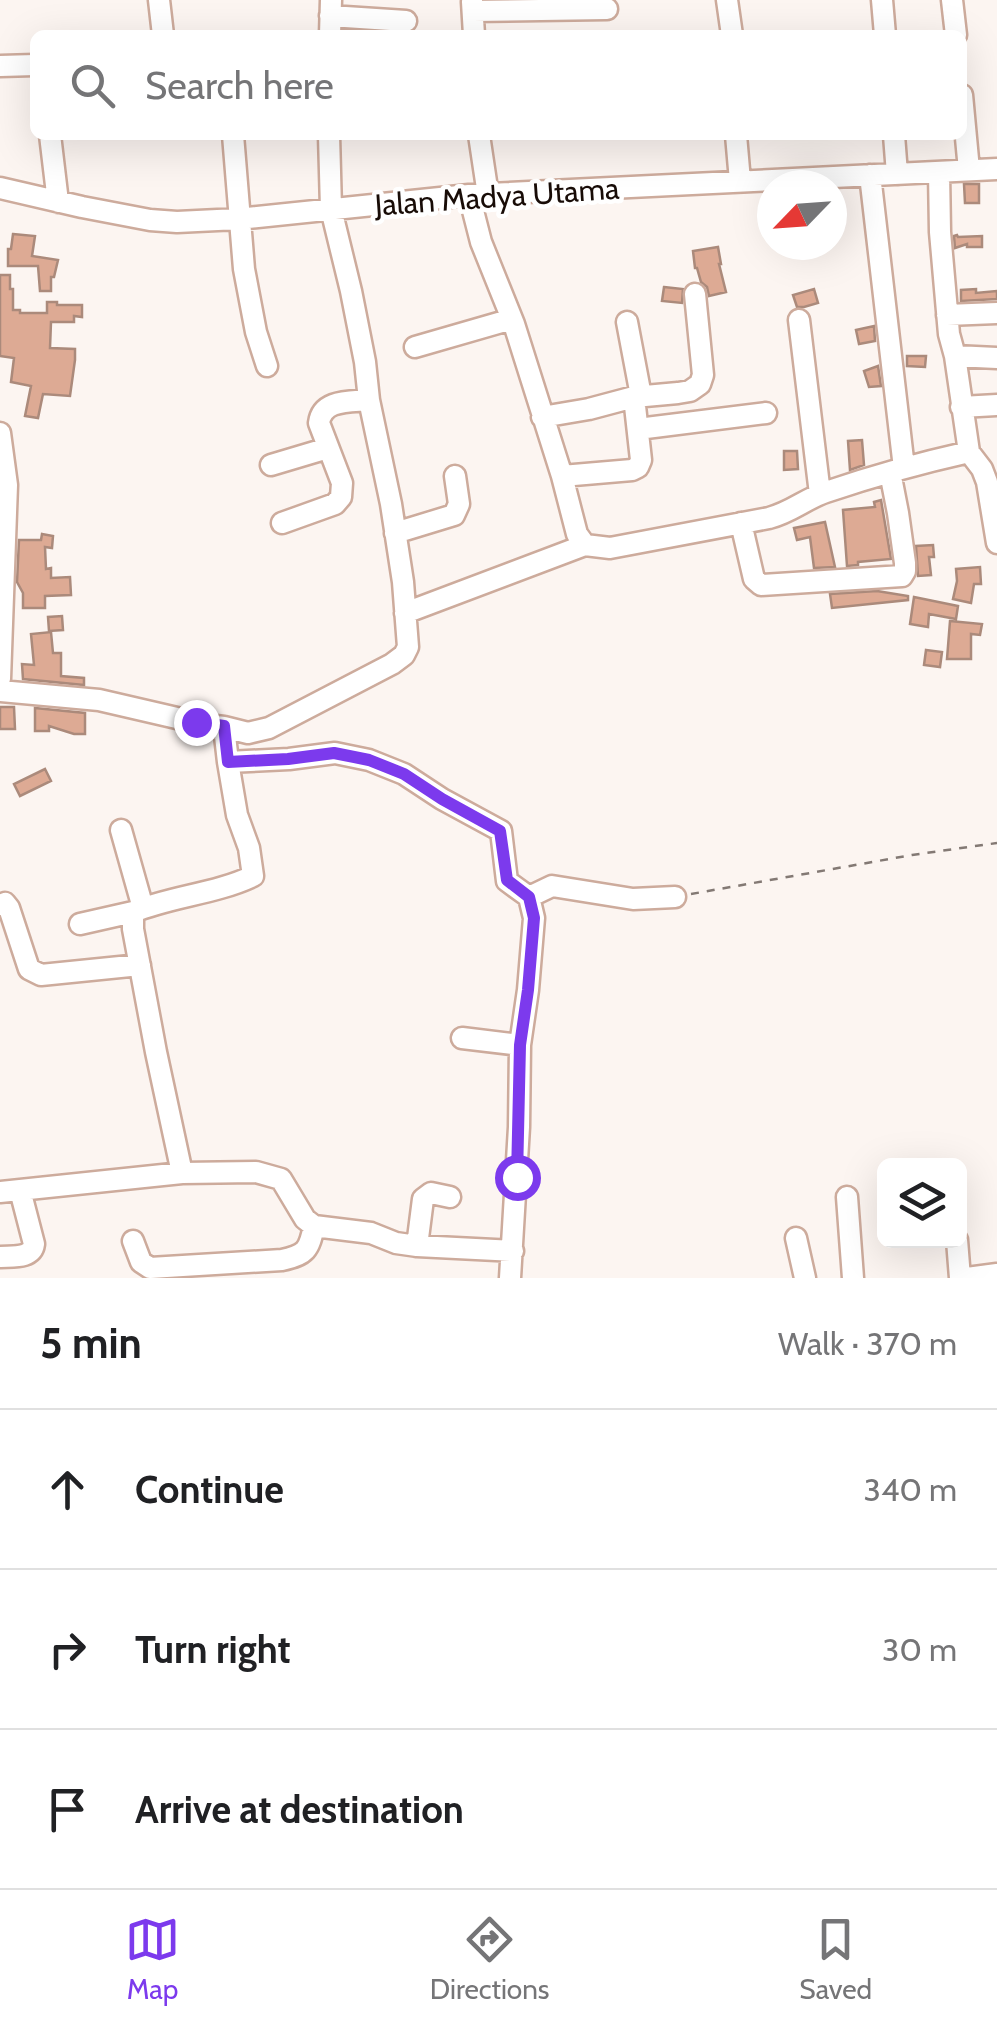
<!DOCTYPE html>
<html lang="en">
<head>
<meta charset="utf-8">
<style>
	body { margin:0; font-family:Cabin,sans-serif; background:#f6f6f6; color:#202124 }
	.controls { position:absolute; right:30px; bottom:30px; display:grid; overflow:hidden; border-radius:15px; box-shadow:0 10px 40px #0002 }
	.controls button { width:90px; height:90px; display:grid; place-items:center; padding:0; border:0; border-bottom:2px solid #e0e0e0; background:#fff; color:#202124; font:50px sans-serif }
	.compass { position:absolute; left:757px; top:170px; width:90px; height:90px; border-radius:50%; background:#fff; box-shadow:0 10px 40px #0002; rotate:245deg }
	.stop { position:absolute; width:30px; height:30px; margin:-22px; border:8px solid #7c3aed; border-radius:50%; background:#fff }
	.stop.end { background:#7c3aed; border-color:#fff; box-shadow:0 2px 10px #0008 }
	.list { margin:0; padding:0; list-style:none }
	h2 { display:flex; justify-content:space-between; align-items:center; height:130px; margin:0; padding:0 40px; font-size:42px }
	h2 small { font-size:32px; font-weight:400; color:#757577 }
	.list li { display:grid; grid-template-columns:65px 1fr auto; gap:30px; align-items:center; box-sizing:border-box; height:160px; padding:0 40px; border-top:2px solid #e0e0e0 }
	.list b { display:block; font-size:38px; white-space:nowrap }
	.list em { font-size:32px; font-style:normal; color:#757577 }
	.icon { flex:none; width:55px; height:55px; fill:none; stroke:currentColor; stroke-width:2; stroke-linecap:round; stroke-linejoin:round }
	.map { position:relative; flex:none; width:997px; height:1278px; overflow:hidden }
	.search { position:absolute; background:#fff; box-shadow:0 10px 40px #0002; left:30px; right:30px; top:30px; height:110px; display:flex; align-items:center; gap:25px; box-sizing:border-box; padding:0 35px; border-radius:15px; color:#757577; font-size:38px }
	.sheet { height:610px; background:#fff }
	nav { display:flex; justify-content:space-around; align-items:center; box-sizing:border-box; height:140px; border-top:2px solid #e0e0e0; background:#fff; font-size:28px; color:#757577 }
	nav a { display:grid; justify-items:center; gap:5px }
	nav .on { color:#7c3aed }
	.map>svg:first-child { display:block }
	.building { fill:#ddaa94; stroke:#ab8a7b; stroke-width:2.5 }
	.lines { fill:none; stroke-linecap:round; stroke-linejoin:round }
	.minor-casing { stroke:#cdab9c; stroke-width:25 }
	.path { stroke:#837974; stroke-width:2.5; stroke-dasharray:8 8; stroke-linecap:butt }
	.minor { stroke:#fff; stroke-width:20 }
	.route { stroke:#7c3aed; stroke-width:12 }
	.labels { text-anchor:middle; stroke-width:9; stroke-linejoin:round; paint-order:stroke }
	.street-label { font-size:30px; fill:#180c07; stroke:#fff }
</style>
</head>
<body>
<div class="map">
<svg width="997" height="1278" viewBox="0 0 997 1278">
	<rect width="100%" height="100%" fill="#fcf5f1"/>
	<!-- building -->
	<path class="building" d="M964 184H979V203H965Z
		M13 234 35 236 32 256 58 260 54 277H51V291H40L38 266H8V249H11Z
		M957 235 958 237 982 236V247H967V244L955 248 954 236Z
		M718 247 721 264H719L726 292 709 296 707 287 701 282 697 268H695L693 251Z
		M0 275H10V289H13V310H20V313H47V302H57V305H82V317L74 316V322H51L50 348 75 349V360L70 396 43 394 38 418 25 416 31 386 11 382 14 358 0 356Z
		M664 287 683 289 682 303 662 301Z
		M814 289 818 303 804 307H797L793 295Z
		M976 289V293L997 291V299L961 301V290Z
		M874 326 875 341 859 344 856 330Z
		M907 356H926L925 367 907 366Z
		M878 366 881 386 869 387 864 371Z
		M862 440 864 465 850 470 848 441Z
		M784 451H797L798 469 784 470Z
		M881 500 891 559 858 562V565L847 566 843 510 875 507 874 502Z
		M825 522 835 567 814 568 810 537 797 540 794 528Z
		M42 534 53 536 52 548 45 547 46 569 51 568V578L70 577 71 595 45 596V608H23V593L17 582 19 540H41Z
		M933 545 934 557H929L931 575 918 576 916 546Z
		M980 567 981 584H974L971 603 953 599 957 581 956 569Z
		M877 591 908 596V600L832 608 830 594Z
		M914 597 958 606 956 619 929 614 928 627 910 624Z
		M62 616 63 630 49 631 48 617Z
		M950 621 982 624 980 635 971 634V659H947Z
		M51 632 53 653H61V676L84 678V685L23 679 22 664 34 665 31 634Z
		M926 650 942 652 940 667 924 665Z
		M0 707H14L15 729H0Z
		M35 708 85 713V734H74L49 726V731H35Z
		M45 769 51 781 20 796 14 784Z"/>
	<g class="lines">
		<defs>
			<path id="minor" d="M159 0 163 35
				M727 0 732 35
				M882 0 885 35
				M952 0 956 35
				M472 2 474 35
				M473 11 607 9
				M330 16 406 21
				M330 35 331 0
				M0 66 35 65
				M962 95 969 170
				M50 135 58 202
				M233 135 244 269 256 332 267 366
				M329 135 331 209 351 291 365 362 369 400 391 504 403 582 408 647 404 655 392 664 269 728 248 733 224 727 228 762 289 759 335 753 369 760 404 774 442 799 501 831 507 881 529 897 534 918 528 990 520 1045 519 1127 510 1278
				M479 135 488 195
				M736 135 740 181
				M894 135 897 174
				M939 172 940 232 949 334 955 356 969 452 982 469 987 482 997 543
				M870 175 904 468
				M0 188 82 207 150 220 177 222 238 219 469 195 997 169
				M469 195 481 242 514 324 562 476 577 534 585 545 610 548 769 518C792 512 805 499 826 492 873 476 920 463 969 452
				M947 315 997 313
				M799 320 820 494
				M627 322 641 396
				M415 347 512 319
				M955 356 997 358
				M961 407 997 405
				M542 417 589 409 634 397 678 393 690 391 700 384 703 375 695 294
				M638 429 766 413
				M0 433 7 485 0 679
				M271 465 328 448
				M562 476 632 470 638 467 641 460 634 397
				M282 523 335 504 341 497 342 483 319 423C322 399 350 402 369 400
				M741 523 754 579 761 585 902 576 905 571V563L898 513 890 472
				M395 533 454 515 459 504 455 476
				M405 613 585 545
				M0 691 99 700 207 725 224 727
				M121 830 143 908
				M529 897 552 886 633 899 675 897
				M0 905 5 903 9 908 29 969 41 975 140 965
				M80 924 133 912
				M462 1038 520 1045
				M182 1173 156 1052 133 929V912C172 896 215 894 253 876L249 848 237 815 228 762
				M0 1192 182 1173 256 1172 281 1179 305 1219 314 1226 371 1233 396 1243 417 1246 513 1251
				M847 1197 853 1278
				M796 1238 805 1278
				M957 1240 960 1278
				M133 1241 141 1262 150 1268 282 1260C306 1255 309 1250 314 1226
				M417 1246 423 1199 431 1193 450 1197
				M0 1257C12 1256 32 1259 34 1244L20 1190
				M967 1278 997 1274"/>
		</defs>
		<!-- minor casing -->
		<use href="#minor" class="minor-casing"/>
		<!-- path -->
		<path class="path" d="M691 894 912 855 997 843"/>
		<!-- minor -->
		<use href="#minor" class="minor"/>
	</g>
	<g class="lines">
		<!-- route -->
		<path class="route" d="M196 722 224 726 228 762 288 759 334 753 369 760 404 774 442 799 500 831 507 880 529 897 534 918 528 990 520 1045 517 1177"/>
	</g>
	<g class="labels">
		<!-- street labels -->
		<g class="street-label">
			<text transform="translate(497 197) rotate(-4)" y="10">Jalan Madya Utama</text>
		</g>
	</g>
</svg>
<div class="controls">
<button><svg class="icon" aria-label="layers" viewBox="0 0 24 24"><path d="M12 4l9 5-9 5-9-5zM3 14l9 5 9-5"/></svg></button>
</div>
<svg class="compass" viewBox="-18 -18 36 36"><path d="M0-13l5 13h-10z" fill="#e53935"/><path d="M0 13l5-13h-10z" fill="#757577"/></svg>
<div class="stop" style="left:517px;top:1177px"></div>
<div class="stop end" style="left:196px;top:722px"></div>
<div class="search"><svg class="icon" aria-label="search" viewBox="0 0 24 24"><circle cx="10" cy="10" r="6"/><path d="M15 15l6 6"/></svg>Search here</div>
</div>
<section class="sheet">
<h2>5 min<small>Walk · 370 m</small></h2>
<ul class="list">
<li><svg class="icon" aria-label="ahead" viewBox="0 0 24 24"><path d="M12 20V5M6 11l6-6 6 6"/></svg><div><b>Continue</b></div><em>340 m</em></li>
<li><svg class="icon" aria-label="right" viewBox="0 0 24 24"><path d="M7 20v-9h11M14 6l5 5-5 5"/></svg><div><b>Turn right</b></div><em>30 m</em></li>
<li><svg class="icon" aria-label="arrive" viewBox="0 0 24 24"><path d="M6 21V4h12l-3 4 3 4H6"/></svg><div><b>Arrive at destination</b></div></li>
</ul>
</section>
<nav>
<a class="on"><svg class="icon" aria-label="map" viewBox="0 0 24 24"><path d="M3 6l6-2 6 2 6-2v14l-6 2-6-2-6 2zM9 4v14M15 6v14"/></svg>Map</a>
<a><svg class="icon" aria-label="directions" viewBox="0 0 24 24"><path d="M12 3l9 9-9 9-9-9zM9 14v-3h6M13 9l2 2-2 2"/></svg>Directions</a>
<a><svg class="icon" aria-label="saved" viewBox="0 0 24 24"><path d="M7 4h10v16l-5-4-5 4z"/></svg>Saved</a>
</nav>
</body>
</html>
